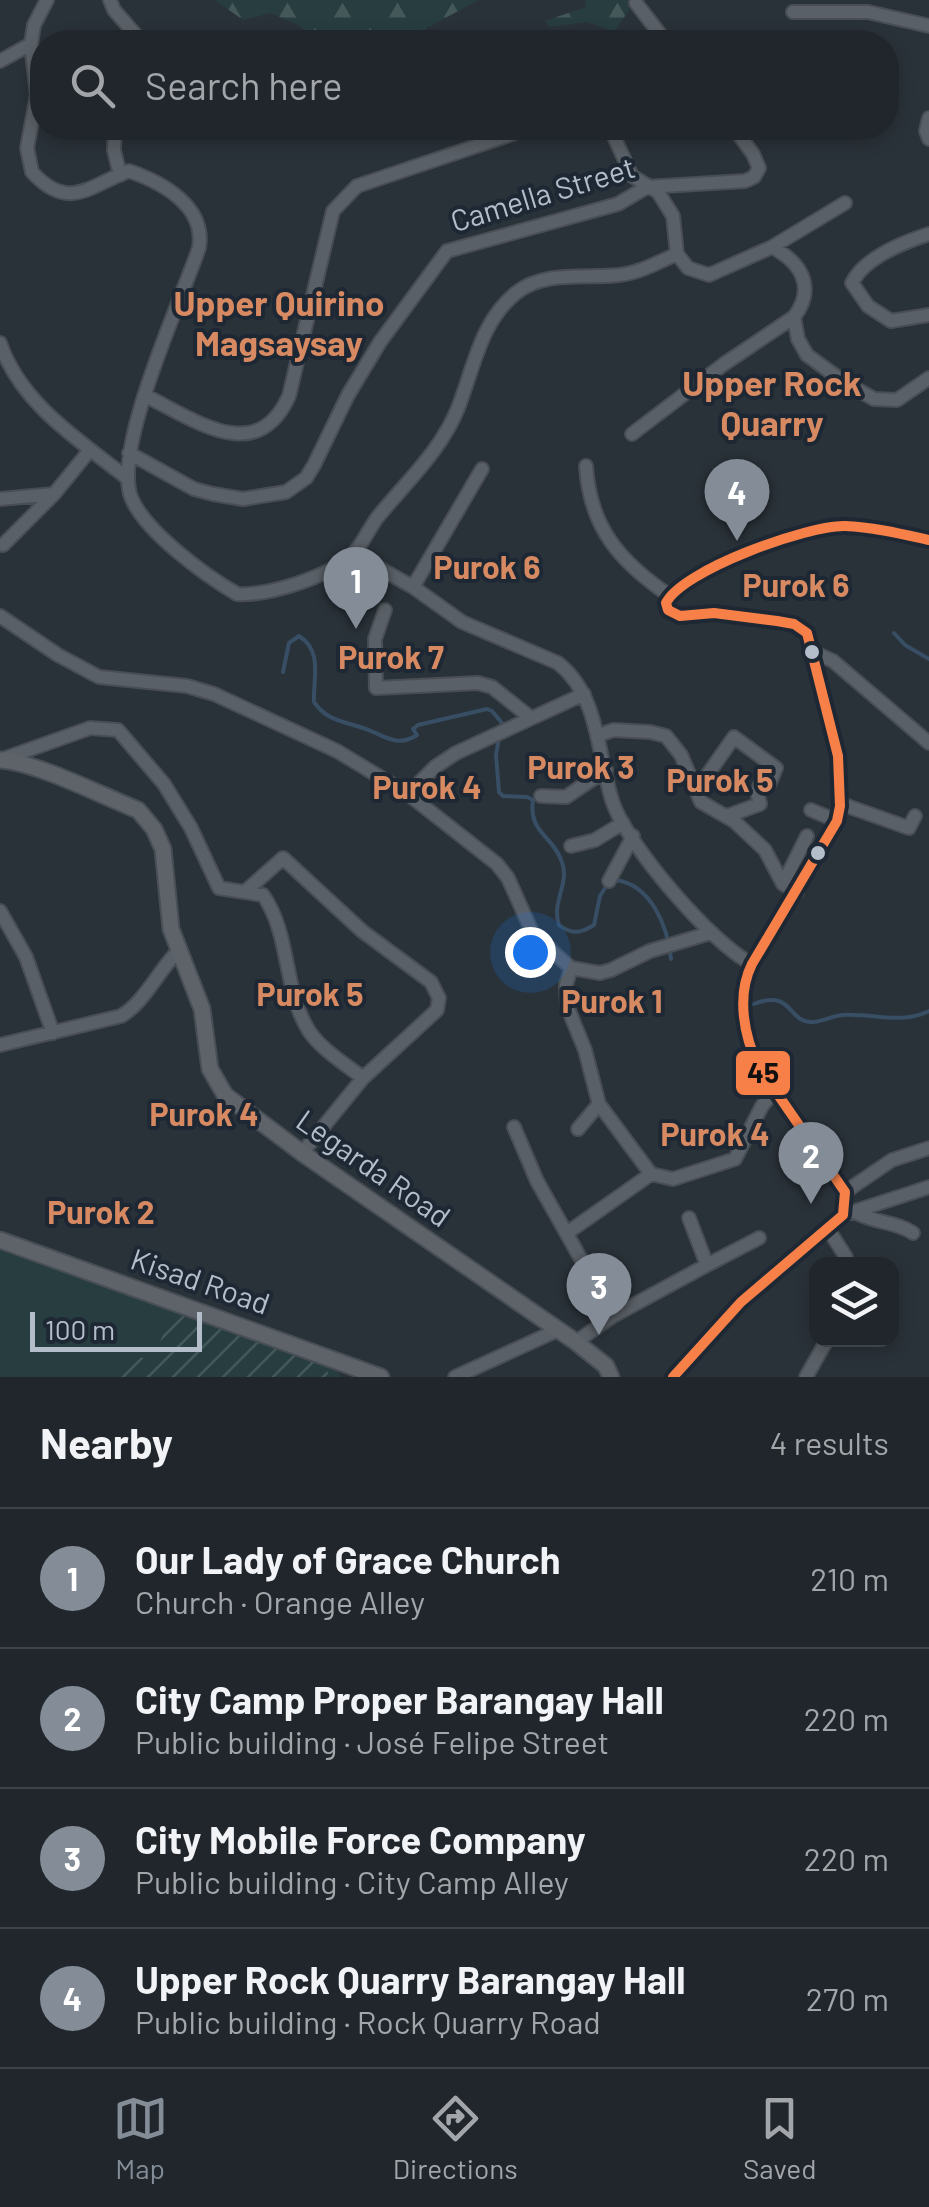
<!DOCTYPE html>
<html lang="en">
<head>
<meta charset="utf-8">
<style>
	body { margin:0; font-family:Barlow,sans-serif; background:#2d3237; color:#f1f3f6 }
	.controls { position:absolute; right:30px; bottom:30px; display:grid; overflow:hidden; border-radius:20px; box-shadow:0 5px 15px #0003 }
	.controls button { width:90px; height:90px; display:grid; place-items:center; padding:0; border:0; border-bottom:2px solid #3d4347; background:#20262b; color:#f1f3f6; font:50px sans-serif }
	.scale { position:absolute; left:30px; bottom:25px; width:172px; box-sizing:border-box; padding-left:10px; border:5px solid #b4beca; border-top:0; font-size:28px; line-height:35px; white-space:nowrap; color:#b4beca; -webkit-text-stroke:8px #1d2834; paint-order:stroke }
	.you { position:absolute; left:530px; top:952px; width:35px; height:35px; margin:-25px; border:8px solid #fff; border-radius:50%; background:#1a73e8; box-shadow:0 0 0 15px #1a73e833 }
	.badge { display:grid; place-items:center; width:65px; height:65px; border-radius:50%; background:#848d97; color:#fff; font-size:32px; font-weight:700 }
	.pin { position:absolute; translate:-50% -82px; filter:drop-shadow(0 2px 5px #0008) }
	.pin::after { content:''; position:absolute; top:52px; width:35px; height:30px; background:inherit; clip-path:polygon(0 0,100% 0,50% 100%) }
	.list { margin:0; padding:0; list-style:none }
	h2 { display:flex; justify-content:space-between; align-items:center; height:130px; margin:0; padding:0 40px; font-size:42px }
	h2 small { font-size:32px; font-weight:400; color:#a2a5a9 }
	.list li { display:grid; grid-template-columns:65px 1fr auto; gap:30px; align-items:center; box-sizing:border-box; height:140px; padding:0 40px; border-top:2px solid #3d4347 }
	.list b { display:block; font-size:38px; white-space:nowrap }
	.list p { margin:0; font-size:32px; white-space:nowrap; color:#a2a5a9 }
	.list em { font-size:32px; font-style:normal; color:#a2a5a9 }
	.icon { flex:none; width:55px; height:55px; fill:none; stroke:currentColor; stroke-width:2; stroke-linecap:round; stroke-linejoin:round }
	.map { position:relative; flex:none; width:929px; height:1377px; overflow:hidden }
	.search { position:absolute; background:#20262b; box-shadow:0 5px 15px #0003; left:30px; right:30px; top:30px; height:110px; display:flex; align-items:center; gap:25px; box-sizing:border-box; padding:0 35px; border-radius:40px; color:#a2a5a9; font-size:38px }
	.sheet { height:690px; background:#20262b }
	nav { display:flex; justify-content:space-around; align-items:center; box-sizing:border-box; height:140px; border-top:2px solid #3d4347; background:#20262b; font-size:28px; color:#a2a5a9 }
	nav a { display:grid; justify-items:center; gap:5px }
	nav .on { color:#848d97 }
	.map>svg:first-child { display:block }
	.forest { fill:url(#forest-firs) }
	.park { fill:#273d3f }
	.garden { fill:url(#garden-furrows) }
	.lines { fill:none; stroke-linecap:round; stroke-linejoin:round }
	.stream { stroke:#374e64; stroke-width:4 }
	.minor-casing { stroke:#484e54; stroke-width:16 }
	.major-casing { stroke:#484e56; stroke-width:19 }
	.minor { stroke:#5a6067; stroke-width:12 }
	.major { stroke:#5d6368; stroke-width:15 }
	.bus-1-casing { stroke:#1d2834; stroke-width:18 }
	.bus-1 { stroke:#f78048; stroke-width:10 }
	.bus-dot { fill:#b4beca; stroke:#1d2834; stroke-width:4 }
	.labels { text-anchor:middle; stroke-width:8; stroke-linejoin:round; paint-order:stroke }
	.street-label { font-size:30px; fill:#b4beca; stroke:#1d2834 }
	.neighbourhood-label { font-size:32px; font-weight:bold; fill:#d78961; stroke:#1d2834 }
	.quarter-label { font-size:35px; font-weight:bold; fill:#d78961; stroke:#1d2834 }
	.line-badge { stroke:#1d2834; stroke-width:4 }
	.pale-badge-label { font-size:28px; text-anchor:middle; font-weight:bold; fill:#111 }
</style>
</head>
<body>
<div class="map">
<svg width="929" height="1377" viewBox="0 0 929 1377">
	<defs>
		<pattern id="forest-firs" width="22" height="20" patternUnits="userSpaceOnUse" patternTransform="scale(2.5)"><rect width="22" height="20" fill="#273d3f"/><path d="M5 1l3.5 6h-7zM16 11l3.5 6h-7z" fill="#445759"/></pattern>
		<pattern id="garden-furrows" width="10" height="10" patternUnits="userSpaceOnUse" patternTransform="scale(2.5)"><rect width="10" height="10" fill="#273d3f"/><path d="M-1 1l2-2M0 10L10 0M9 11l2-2" fill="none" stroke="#445759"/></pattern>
	</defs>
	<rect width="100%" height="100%" fill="#2a3239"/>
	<!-- forest -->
	<path class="forest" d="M215 0H479L400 42H319L297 24 270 13 243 20Z
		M585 0H628L629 10 615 31 586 22 550 27 545 21 586 7Z"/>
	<!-- park -->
	<path class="park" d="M0 1247 337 1371 341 1377H0Z"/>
	<!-- garden -->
	<path class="garden" d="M171 1312 326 1367 329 1377H118L126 1353 153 1361Z"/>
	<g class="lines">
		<!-- stream -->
		<path class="stream" d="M894 633 905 645 929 659
			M283 672 289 643 299 636C323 651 313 678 314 702 327 721 343 721 363 728 383 734 396 749 417 735L413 729 418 725 487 709 492 711 502 723 501 729
			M499 738 496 755 499 792 503 796 527 797 533 800C528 833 553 835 562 862 570 884 551 902 559 925 572 935 581 933 594 925L600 896 607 885
			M615 880C651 884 668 927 671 959
			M754 1004C792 989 787 1020 810 1022 820 1023 831 1016 842 1015 872 1013 901 1025 929 1011"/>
		<defs>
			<path id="minor" d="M47 0 34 25 31 44 37 95 27 148 32 172C69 213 92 184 129 171 164 183 206 207 199 248 181 301 113 447 131 497 144 531 206 576 237 594 269 596 327 577 351 556 362 546 368 530 377 518 406 482 441 451 458 408 474 368 480 322 516 293 544 270 586 279 619 275 640 273 658 262 677 254
				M110 0 114 10 142 42
				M636 3 666 42
				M793 12H868L929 26
				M0 61 31 44
				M929 118 926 131 929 139
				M115 128 114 150 120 175
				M610 128 632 176 658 192 673 216 677 254
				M929 234C904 242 864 258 852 283L868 306 891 321 929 315
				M772 247C802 263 816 288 794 317L798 339 807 355 844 382 874 399 897 400 929 378
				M677 254 688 268 709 275 772 247 845 203
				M0 343C21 404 79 440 127 478
				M146 396C195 420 257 467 289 396L333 211 357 186 530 128
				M632 434 724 364 794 317
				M129 453 194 489 213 494 243 499 286 492 306 478 314 465 348 395 380 342 447 251 618 204 647 187 745 181 754 177 759 168 753 154 734 128
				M586 466C590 528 620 562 670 596
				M0 499 54 494 90 450
				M3 545 54 494
				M354 554 413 587 462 622 558 663C600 696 597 756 613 803 628 846 712 944 752 964
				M413 587 482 469
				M385 610 375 639 376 688 478 683 492 687 531 718
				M0 616 58 655 99 677 187 686 214 694 337 751 408 794 497 864 508 878 533 934 571 968 600 973 611 970 650 951 710 933
				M813 652 833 661 929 743
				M597 736 613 730 650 732 666 736 681 755 701 802 734 821 765 850 783 884 797 892
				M3 759 90 728 118 730 164 784 191 828 219 888 263 895C291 935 283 990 309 1031 322 1050 345 1064 363 1078
				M696 791 734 737 776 768 770 783 760 785 757 792 760 804 727 816
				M408 794 435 767 456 753 584 694
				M541 796 566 797 606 770
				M840 806H847L909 828 915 816
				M811 810 837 821
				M571 846 595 840 623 823
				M609 881 633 836
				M783 884 807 836
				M247 890 283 858 362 931 431 982 439 998 437 1010 363 1078 302 1153
				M0 911 26 957 53 1033
				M571 968 566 985 567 1006 585 1050 599 1104 651 1174 673 1179 735 1159 762 1106 775 1090
				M0 1045 121 1016C144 1003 158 971 179 950
				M514 1127 537 1181 613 1316
				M578 1129 599 1104
				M845 1192 892 1160 929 1148
				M855 1212C876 1224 896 1221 913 1233
				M843 1215 929 1187
				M828 1229 846 1257
				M567 1233 651 1174
				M707 1265 759 1238
				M576 1342 613 1316 707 1265 689 1218
				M455 1377 558 1330
				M673 1377 741 1302 843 1215 845 1192 759 1067C744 1037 736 996 752 964L837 821 840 806 838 756 807 633 794 624 777 621 714 613 680 616 668 610 666 603C682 570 808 525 845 526 873 527 902 534 929 540
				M806 1377 827 1340"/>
			<path id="major" d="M0 760C39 763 100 795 138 810L154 829 163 849 171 929 202 1009 210 1069 225 1095 302 1153 576 1342 606 1366 611 1377
				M0 1240 381 1377"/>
		</defs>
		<!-- minor casing -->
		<use href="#minor" class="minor-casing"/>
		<!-- major casing -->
		<use href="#major" class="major-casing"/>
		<!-- minor -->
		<use href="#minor" class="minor"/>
		<!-- major -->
		<use href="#major" class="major"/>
		<defs>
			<path id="bus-1" d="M673 1377 741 1302 843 1215 845 1192 759 1067C744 1037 736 996 752 964L837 821 840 806 838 756 807 633 794 624 777 621 714 613 680 616 668 610 666 603C682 570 808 525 845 526 873 527 902 534 929 540"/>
		</defs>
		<!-- bus-1 casing -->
		<use href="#bus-1" class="bus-1-casing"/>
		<!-- bus-1 -->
		<use href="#bus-1" class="bus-1"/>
	</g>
	<!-- markers -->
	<g class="bus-dot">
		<circle cx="812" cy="652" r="9"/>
		<circle cx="818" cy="853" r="9"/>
	</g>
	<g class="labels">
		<!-- street labels -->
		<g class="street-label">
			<text transform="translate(543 195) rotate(-17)" y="10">Camella Street</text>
			<text transform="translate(373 1169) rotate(35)" y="10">Legarda Road</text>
			<text transform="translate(200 1282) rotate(19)" y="10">Kisad Road</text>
		</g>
		<!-- neighbourhood labels -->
		<g class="neighbourhood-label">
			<text x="487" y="579">Purok 6</text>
			<text x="796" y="597">Purok 6</text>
			<text x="391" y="669">Purok 7</text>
			<text x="581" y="779">Purok 3</text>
			<text x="720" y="792">Purok 5</text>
			<text x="427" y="799">Purok 4</text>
			<text x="310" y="1006">Purok 5</text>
			<text x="612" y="1013">Purok 1</text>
			<text x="204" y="1126">Purok 4</text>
			<text x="715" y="1146">Purok 4</text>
			<text x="101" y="1224">Purok 2</text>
		</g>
		<!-- quarter labels -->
		<g class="quarter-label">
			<text x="279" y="316">Upper Quirino<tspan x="279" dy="40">Magsaysay</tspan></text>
			<text x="772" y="396">Upper Rock<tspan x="772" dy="40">Quarry</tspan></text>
		</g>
	</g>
	<rect class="line-badge" x="734" y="1049" width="58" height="48" rx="10" fill="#f78048"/>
	<g class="pale-badge-label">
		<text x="763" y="1083">45</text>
	</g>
</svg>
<div class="controls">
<button><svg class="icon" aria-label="layers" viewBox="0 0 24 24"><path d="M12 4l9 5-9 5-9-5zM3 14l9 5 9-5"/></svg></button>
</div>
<div class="scale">100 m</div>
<div class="you"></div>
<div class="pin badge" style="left:356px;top:629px">1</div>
<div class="pin badge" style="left:811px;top:1204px">2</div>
<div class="pin badge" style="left:599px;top:1335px">3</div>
<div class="pin badge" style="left:737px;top:541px">4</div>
<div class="search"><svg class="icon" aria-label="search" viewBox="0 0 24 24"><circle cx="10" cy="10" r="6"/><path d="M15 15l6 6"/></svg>Search here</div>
</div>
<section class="sheet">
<h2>Nearby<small>4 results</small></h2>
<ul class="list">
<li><span class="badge">1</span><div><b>Our Lady of Grace Church</b><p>Church · Orange Alley</p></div><em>210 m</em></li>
<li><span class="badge">2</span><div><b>City Camp Proper Barangay Hall</b><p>Public building · José Felipe Street</p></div><em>220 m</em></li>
<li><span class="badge">3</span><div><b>City Mobile Force Company</b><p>Public building · City Camp Alley</p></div><em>220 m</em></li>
<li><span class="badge">4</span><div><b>Upper Rock Quarry Barangay Hall</b><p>Public building · Rock Quarry Road</p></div><em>270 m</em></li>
</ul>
</section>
<nav>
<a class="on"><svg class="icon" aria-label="map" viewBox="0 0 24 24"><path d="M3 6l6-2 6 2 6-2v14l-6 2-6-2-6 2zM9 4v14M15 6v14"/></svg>Map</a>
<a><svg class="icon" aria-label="directions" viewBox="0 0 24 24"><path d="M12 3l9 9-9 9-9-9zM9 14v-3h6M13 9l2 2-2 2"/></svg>Directions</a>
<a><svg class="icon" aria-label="saved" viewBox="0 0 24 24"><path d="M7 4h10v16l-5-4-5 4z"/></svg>Saved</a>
</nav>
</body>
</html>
